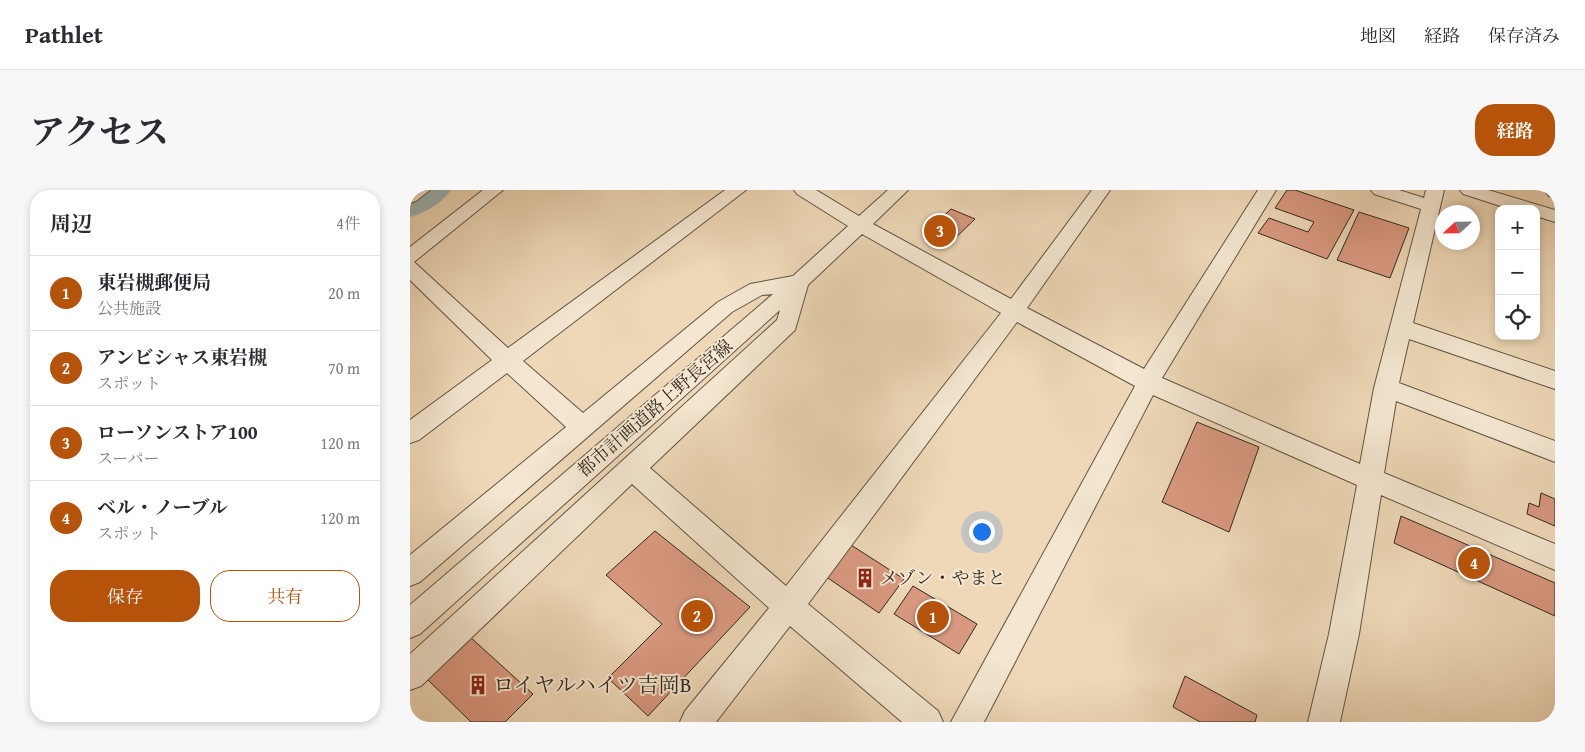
<!DOCTYPE html>
<html lang="ja">
<head>
<meta charset="utf-8">
<style>
	body { margin:0; font-family:"Gentium Book Plus","Noto Serif JP",serif; background:#f7f7f7; color:#2b2b33 }
	.controls { position:absolute; right:15px; top:15px; display:grid; overflow:hidden; border-radius:10px; box-shadow:0 2px 8px #0003 }
	.controls button { width:45px; height:45px; display:grid; place-items:center; padding:0; border:0; border-bottom:1px solid #e1e1e2; background:#fff; color:#2b2b33; font:25px sans-serif }
	.compass { position:absolute; left:1025px; top:15px; width:45px; height:45px; border-radius:50%; background:#fff; box-shadow:0 2px 8px #0003; rotate:248deg }
	.you { position:absolute; left:571px; top:341px; width:18px; height:18px; margin:-12px; border:4px solid #fff; border-radius:50%; background:#1a73e8; box-shadow:0 0 0 8px #1a73e833 }
	.badge { display:grid; place-items:center; width:32px; height:32px; border-radius:50%; background:#b45309; color:#fff; font-size:16px; font-weight:700 }
	.pin { position:absolute; translate:-50% -50%; border:2px solid #fff; box-shadow:0 1px 5px #0006 }
	.list { margin:0; padding:0; list-style:none }
	h2 { display:flex; justify-content:space-between; align-items:center; height:65px; margin:0; padding:0 20px; font-size:21px }
	h2 small { font-size:16px; font-weight:400; color:#7c7c81 }
	.list li { display:grid; grid-template-columns:32px 1fr auto; gap:15px; align-items:center; box-sizing:border-box; height:75px; padding:0 20px; border-top:1px solid #e1e1e2 }
	.list b { display:block; font-size:19px; white-space:nowrap }
	.list p { margin:0; font-size:16px; white-space:nowrap; color:#7c7c81 }
	.list em { font-size:16px; font-style:normal; color:#7c7c81 }
	.actions { display:flex; gap:10px; padding:15px 20px }
	.actions a { flex:1; padding:11px 0; border:1px solid #b45309; border-radius:20px; text-align:center; font-size:18px; color:#b45309 }
	.actions .main { background:#b45309; color:#fff }
	.icon { flex:none; width:28px; height:28px; fill:none; stroke:currentColor; stroke-width:2; stroke-linecap:round; stroke-linejoin:round }
	.map { position:relative; flex:none; width:1145px; height:532px; overflow:hidden; border-radius:20px }
	header { display:flex; align-items:center; gap:30px; box-sizing:border-box; height:70px; padding:0 25px; background:#fff; border-bottom:1px solid #e1e1e2 }
	header strong { font-size:24px }
	nav { display:flex; gap:28px; margin-inline-start:auto; font-size:18px }
	.intro { display:flex; align-items:center; justify-content:space-between; box-sizing:border-box; height:120px; padding:0 30px }
	h1 { margin:0; font-size:35px }
	.button { padding:12px 22px; border-radius:20px; background:#b45309; color:#fff; font-size:18px; font-weight:700 }
	main { display:flex; gap:30px; padding:0 30px }
	aside { flex:1; background:#fff; border-radius:20px; box-shadow:0 2px 8px #0003 }
	.map>svg:first-child { display:block }
	.lines { fill:none; stroke-linecap:round; stroke-linejoin:round }
	.river { fill:#9eb7b9; fill-rule:evenodd }
	.building { fill:#d99980; stroke:#32291f }
	.minor-casing { stroke:#615545; stroke-width:2 }
	.minor { fill:#f4e6d0; fill-rule:evenodd }
	.labels { text-anchor:middle; stroke-width:4; stroke-linejoin:round; paint-order:stroke }
	.street-label { font-size:18px; fill:#32291f; stroke:#f4e6d0 }
	.poi-label { font-size:18px; fill:#32291f; stroke:#f4e6d0; text-anchor:start }
	.near-poi-label { font-size:21px; fill:#32291f; stroke:#f4e6d0; text-anchor:start }
</style>
</head>
<body>
<header>
<strong>Pathlet</strong>
<nav><a>地図</a><a>経路</a><a>保存済み</a></nav>
</header>
<div class="intro"><h1>アクセス</h1><a class="button">経路</a></div>
<main>
<aside>
<h2>周辺<small>4件</small></h2>
<ul class="list">
<li><span class="badge">1</span><div><b>東岩槻郵便局</b><p>公共施設</p></div><em>20 m</em></li>
<li><span class="badge">2</span><div><b>アンビシャス東岩槻</b><p>スポット</p></div><em>70 m</em></li>
<li><span class="badge">3</span><div><b>ローソンストア100</b><p>スーパー</p></div><em>120 m</em></li>
<li><span class="badge">4</span><div><b>ベル・ノーブル</b><p>スポット</p></div><em>120 m</em></li>
</ul>
<div class="actions"><a class="main">保存</a><a>共有</a></div>
</aside>
<div class="map">
<svg width="1145" height="532" viewBox="0 0 1145 532">
	<rect width="100%" height="100%" fill="#eed8b7"/>
	<filter id="stains"><feTurbulence type="fractalNoise" baseFrequency=".004" numOctaves="4"/><feColorMatrix values="0 0 0 0 .2 0 0 0 0 .09 0 0 0 0 .02 0 0 0 .5 -.17"/></filter>
	<radialGradient id="worn" r=".72"><stop offset=".6" stop-color="#630" stop-opacity="0"/><stop offset="1" stop-color="#630" stop-opacity=".3"/></radialGradient>
	<g class="lines">
		<!-- river -->
		<path class="river" d="M4 0H41C32 13 15 23 0 27V2Z"/>
	</g>
	<!-- building -->
	<path class="building" d="M877 0H885L944 20 917 69 848 43 859 28 898 42 904 32 865 18Z
		M541 19 565 29 537 56 513 45Z
		M949 22 999 38 980 88 927 70Z
		M787 232 849 257 819 342 752 312Z
		M1131 303 1145 309V336L1117 324 1119 313 1129 317Z
		M991 326 1145 393V426L984 353Z
		M245 341 340 417 238 526 198 488 252 434 196 385Z
		M441 355 494 389 469 423 415 386Z
		M503 396 567 434 549 464 484 424Z
		M59 446 123 504 95 532H61L15 487Z
		M775 486 847 525 845 532H790L763 517Z"/>
	<g class="lines">
		<defs>
			<path id="minor" d="M0 0H20L6 11 0 13Z
				M73 0H93L4 72 98 158 315 0H336L113 171 173 223 308 112 340 94 383 86 438 36 387 4 384 0H406L449 26 478 0H498L463 34 601 109 682 0H700L617 118 734 179 848 0H866L752 188 950 274 964 198 1011 19 964 4 961 0H989L1014 8 1016 0H1034L1003 133 1145 181V199L999 149 989 193 1145 251V272L986 211 974 283 1145 354V380L971 305 949 444 930 532H898L919 444 947 295 743 205 574 532H541L725 196 607 132 398 414 528 521 533 532H492L380 436 306 532H270L275 521 359 418 222 294 11 496 0 500V464L367 130 370 120 10 444 0 448V415L363 104 352 105 322 122 10 392 0 396V365L156 237 97 183 9 250 0 253V230L82 170 0 90V57ZM452 44 591 123 376 396 240 278 385 140 398 95Z
				M1050 0H1078L1145 20V32L1126 26V19H1100L1053 4Z
				M1134 0H1145V8L1139 6Z"/>
		</defs>
		<!-- minor casing -->
		<use href="#minor" class="minor-casing"/>
		<!-- minor -->
		<use href="#minor" class="minor"/>
	</g>
	<!-- icons -->
	<defs>
		<symbol id="building-bare" viewBox="-9 -9 18 18"><path d="M-4-6H4V6H1V3H-1V6H-4ZM-2.5-4.3h1.7v1.8h-1.7ZM.8-4.3h1.7v1.8H.8ZM-2.5-1h1.7V.8h-1.7ZM.8-1h1.7V.8H.8Z" fill="#8f2418" stroke="#f4e6d0" stroke-width="2.5" paint-order="stroke"/></symbol>
	</defs>
	<g fill-rule="evenodd">
		<use href="#building-bare" x="441" y="374" width="28" height="28"/>
		<use href="#building-bare" x="54" y="481" width="28" height="28"/>
	</g>
	<g class="labels">
		<!-- street labels -->
		<g class="street-label">
			<text transform="translate(245 218) rotate(-41)" y="6">都市計画道路上野長宮線</text>
		</g>
		<!-- poi labels -->
		<g class="poi-label">
			<text x="470" y="394">メゾン・やまと</text>
		</g>
		<!-- near-poi labels -->
		<g class="near-poi-label">
			<text x="83" y="502">ロイヤルハイツ吉岡B</text>
		</g>
	</g>
	<rect width="100%" height="100%" filter="url(#stains)"/>
	<rect width="100%" height="100%" fill="url(#worn)"/>
</svg>
<div class="controls">
<button>+</button>
<button>−</button>
<button><svg class="icon" aria-label="locate" viewBox="0 0 24 24"><circle cx="12" cy="12" r="6"/><path d="M12 2v4M12 18v4M2 12h4M18 12h4"/></svg></button>
</div>
<svg class="compass" viewBox="-18 -18 36 36"><path d="M0-13l5 13h-10z" fill="#e53935"/><path d="M0 13l5-13h-10z" fill="#7c7c81"/></svg>
<div class="you"></div>
<div class="pin badge" style="left:523px;top:427px">1</div>
<div class="pin badge" style="left:287px;top:426px">2</div>
<div class="pin badge" style="left:530px;top:41px">3</div>
<div class="pin badge" style="left:1064px;top:373px">4</div>
</div>
</main>
</body>
</html>
